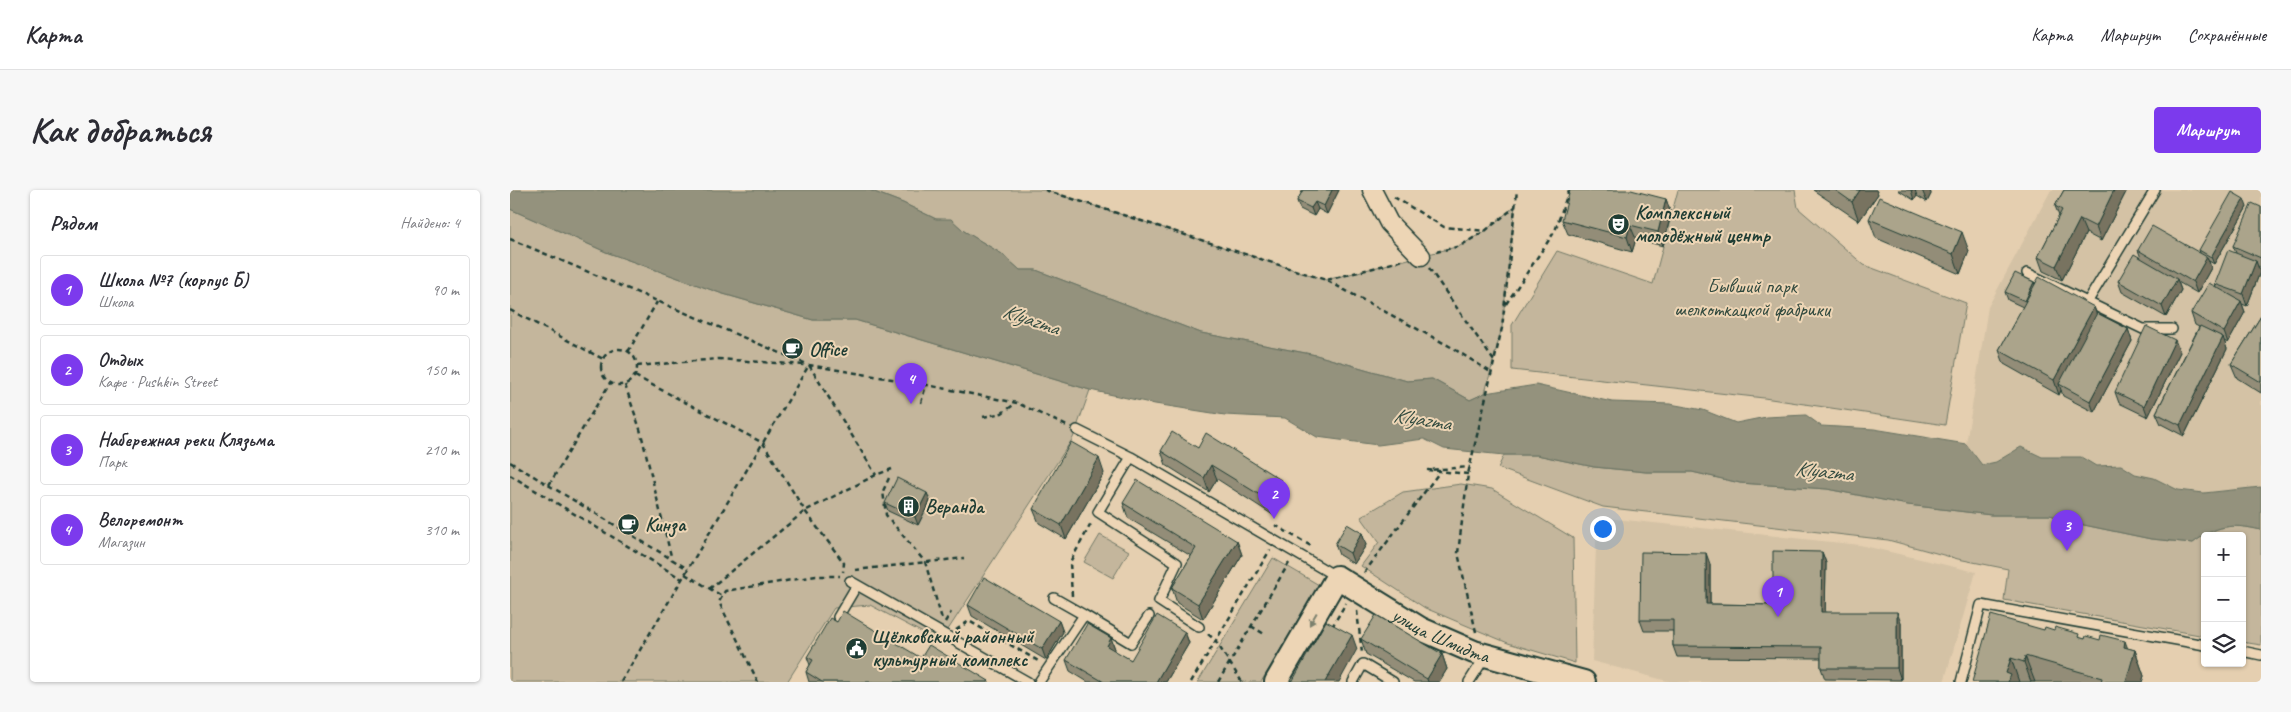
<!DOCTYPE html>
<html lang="ru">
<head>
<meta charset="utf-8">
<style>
	body { margin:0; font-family:Caveat,sans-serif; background:#f7f7f7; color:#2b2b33 }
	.controls { position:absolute; right:15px; bottom:15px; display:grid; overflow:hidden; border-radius:5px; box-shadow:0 1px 4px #0004 }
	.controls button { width:45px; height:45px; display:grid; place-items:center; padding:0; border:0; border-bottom:1px solid #e1e1e2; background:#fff; color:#2b2b33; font:25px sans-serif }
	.you { position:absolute; left:1092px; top:338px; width:18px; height:18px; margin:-12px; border:4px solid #fff; border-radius:50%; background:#1a73e8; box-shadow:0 0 0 8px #1a73e833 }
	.badge { display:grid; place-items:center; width:32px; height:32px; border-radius:50%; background:#7c3aed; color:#fff; font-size:16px; font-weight:700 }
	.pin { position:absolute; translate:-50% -41px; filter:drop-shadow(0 1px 2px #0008) }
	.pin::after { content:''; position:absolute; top:26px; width:18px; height:15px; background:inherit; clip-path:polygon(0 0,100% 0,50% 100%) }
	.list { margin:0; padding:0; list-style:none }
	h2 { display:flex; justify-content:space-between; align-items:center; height:65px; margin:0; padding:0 20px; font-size:21px }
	h2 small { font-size:16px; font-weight:400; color:#7c7c81 }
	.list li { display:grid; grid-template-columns:32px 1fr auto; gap:15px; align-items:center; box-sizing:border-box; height:70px; margin:0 10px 10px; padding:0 10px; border:1px solid #e1e1e2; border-radius:5px }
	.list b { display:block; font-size:19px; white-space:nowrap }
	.list p { margin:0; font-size:16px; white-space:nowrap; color:#7c7c81 }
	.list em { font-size:16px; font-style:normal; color:#7c7c81 }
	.icon { flex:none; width:28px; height:28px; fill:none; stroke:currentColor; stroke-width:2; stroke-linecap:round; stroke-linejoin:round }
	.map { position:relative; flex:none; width:1751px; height:492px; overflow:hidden; border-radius:5px }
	header { display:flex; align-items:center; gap:30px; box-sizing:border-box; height:70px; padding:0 25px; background:#fff; border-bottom:1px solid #e1e1e2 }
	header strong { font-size:24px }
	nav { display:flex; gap:28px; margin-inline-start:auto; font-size:18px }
	.intro { display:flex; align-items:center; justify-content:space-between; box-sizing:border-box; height:120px; padding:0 30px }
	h1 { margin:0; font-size:35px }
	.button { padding:12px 22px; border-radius:5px; background:#7c3aed; color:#fff; font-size:18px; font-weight:700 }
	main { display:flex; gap:30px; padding:0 30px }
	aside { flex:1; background:#fff; border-radius:5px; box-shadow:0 1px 4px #0004 }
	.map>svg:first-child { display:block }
	.built { fill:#d4c2a5 }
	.green { fill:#c4b69c; stroke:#727a68 }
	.water { fill:#94927d; stroke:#657060 }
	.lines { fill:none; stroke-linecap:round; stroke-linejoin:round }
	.service-casing { stroke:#1f3d34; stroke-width:12 }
	.minor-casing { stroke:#1f3d34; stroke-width:21 }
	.tertiary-casing { stroke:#1f3d34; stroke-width:26 }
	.path { stroke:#1f3d34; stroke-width:2.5; stroke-dasharray:5 4; stroke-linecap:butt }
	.service { stroke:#edd5b5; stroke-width:9 }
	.minor { stroke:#edd5b5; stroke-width:18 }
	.tertiary { stroke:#edd5b5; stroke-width:22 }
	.wall { fill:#938d78; stroke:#1f3d34 }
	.shaded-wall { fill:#787361; stroke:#1f3d34 }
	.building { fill:#aba48b; stroke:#1f3d34 }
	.oneway { fill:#7c816e }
	.labels { text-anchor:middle; stroke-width:4; stroke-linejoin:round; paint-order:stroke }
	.poi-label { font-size:20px; font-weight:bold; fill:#1f3d34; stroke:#edd5b5; text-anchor:start }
	.park-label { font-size:20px; fill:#30493e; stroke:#edd5b5 }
	.street-label { font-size:20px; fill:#1f3d34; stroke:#edd5b5 }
	.water-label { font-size:21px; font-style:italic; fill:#314a3f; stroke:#edd5b5 }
</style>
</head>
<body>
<header>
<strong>Карта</strong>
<nav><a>Карта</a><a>Маршрут</a><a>Сохранённые</a></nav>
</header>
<div class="intro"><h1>Как добраться</h1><a class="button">Маршрут</a></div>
<main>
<aside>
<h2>Рядом<small>Найдено: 4</small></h2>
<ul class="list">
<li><span class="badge">1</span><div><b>Школа №7 (корпус Б)</b><p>Школа</p></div><em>90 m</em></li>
<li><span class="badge">2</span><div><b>Отдых</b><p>Кафе · Pushkin Street</p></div><em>150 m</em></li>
<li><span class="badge">3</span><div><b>Набережная реки Клязьма</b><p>Парк</p></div><em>210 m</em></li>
<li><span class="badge">4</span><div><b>Велоремонт</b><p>Магазин</p></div><em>310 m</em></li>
</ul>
</aside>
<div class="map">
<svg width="1751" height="492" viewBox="0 0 1751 492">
	<rect width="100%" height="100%" fill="#e5cfb0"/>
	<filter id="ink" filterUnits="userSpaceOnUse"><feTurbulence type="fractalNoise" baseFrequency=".02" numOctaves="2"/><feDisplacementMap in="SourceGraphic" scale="10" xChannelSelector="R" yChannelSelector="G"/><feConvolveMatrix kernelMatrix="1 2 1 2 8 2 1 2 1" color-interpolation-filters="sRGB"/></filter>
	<g filter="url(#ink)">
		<!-- built -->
		<path class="built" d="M1541 0H1751V297L1694 303 1668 300 1644 288 1625 284 1611 275 1586 276 1571 267H1532L1511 257 1486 272 1472 275 1456 254 1478 117Z
			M1087 327 1350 355 1466 382 1434 492H1161L1082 471Z"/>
		<!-- green -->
		<path class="green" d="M359 0H535L816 90 950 56 975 41 1005 16 992 137 975 203 960 210 922 189 897 191 806 165 691 143 526 80H510L492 64 454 41 441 30 426 29 393 13Z
			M1168 0H1285L1288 18 1354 75 1456 113 1435 235 1254 208 1002 180V135L1047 61 1143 94Z
			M0 19 96 62 210 103 303 130H345L580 200 563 248 430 452 360 415 324 418 277 492H0Z
			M994 265H1027L1084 277 1136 282H1182L1230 293 1317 299 1398 315 1481 325H1540L1574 335 1641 349 1683 353C1707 335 1721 333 1751 340V455L1732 452V346H1695V446L1494 410 1498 379 1448 369 1378 350 1093 317 988 278Z
			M951 294 982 299 1063 348 1065 473 998 453 915 418 851 376 869 352 851 327 893 302Z
			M590 345 619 361 603 388 574 372Z
			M763 368 809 395 751 492H688Z"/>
		<!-- water -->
		<path class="water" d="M0 0H359L393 13 426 29H441L454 41 492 64 510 80H526L691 143 806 165 897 191 922 189 960 210 975 203 1026 195 1102 212 1160 214 1193 220 1226 233 1256 227 1296 225 1311 236 1364 239 1456 254 1472 275 1486 272 1511 257 1532 267H1571L1586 276 1611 275 1625 284 1644 288 1668 300 1694 303 1751 297V340C1721 333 1707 335 1683 353L1641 349 1574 335 1540 325H1481L1398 315 1317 299 1230 293 1182 282H1136L1084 277 1027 265H994L934 259 914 249 868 255 807 247 775 228 715 225 645 214 580 200 345 130H303L210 103 96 62 0 19Z"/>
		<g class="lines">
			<defs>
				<path id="service" d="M1517 83 1633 139H1662
					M1578 111 1645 0
					M567 240 621 267 827 387
					M621 267 588 322 667 373 649 411 689 437
					M340 391 518 492
					M544 408 574 425
					M328 427 347 395
					M1732 461 1751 465
					M529 492 574 425 621 453 639 426
					M843 492 853 474 883 492
					M959 492 975 467
					M1451 492 1471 415 1695 455"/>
				<path id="minor" d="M862 0 879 33 911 66"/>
				<g id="tertiary">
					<path id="s1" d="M766 492 827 387 911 439 964 462 1074 492"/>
				</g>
			</defs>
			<!-- service casing -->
			<use href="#service" class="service-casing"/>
			<!-- minor casing -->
			<use href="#minor" class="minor-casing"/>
			<!-- tertiary casing -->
			<use href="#tertiary" class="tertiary-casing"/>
			<!-- path -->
			<path class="path" d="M535 0 816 90 941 157 982 183
				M884 7 934 37 975 41
				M0 49 299 175 417 195 507 213 557 236
				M926 62 950 56 975 41 1005 17
				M919 78 984 171
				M817 90 894 70
				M996 114 1045 41 1059 0
				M0 120 93 169
				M91 177a18 18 0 1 1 36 0a18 18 0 1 1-36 0Z
				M118 162 147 112
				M299 175 366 285
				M127 176 208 169 295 175
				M125 186 253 253 295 321 334 373 333 382
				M115 195 130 239 162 370
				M411 213 416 195
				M473 227 492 223 505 214
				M0 272 178 379
				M958 284 918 280 960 277
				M0 285 172 389
				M379 288 373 301 376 325 415 372 432 429
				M39 295 100 193
				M765 335 801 356
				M345 380 454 368
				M854 383 928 284
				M175 384 212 406
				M199 399 295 321 366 285 382 279
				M562 406 560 372 582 332
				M847 421 852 463
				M435 432 441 422
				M741 436 756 445
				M822 437 836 413
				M446 440 459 431 530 472
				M966 442 948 363 958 284 992 138 1007 0
				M698 444 705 450 732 492
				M111 492 299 175
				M248 492 209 412 215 401 306 386H330
				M681 492 760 360
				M708 492 779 373"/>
			<!-- service -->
			<use href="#service" class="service"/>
			<!-- minor -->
			<use href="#minor" class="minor"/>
			<!-- tertiary -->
			<use href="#tertiary" class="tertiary"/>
		</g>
		<!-- wall -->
		<path class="wall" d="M793 0H829L817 24 808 19 804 26 790 19 787 11Z
			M1303 0H1366L1368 4 1349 31Z
			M1388 0H1420L1421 4 1417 12 1407 6 1404 10Z
			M1554 0H1615L1616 2 1591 51 1576 43 1552 90 1533 81 1528 67 1549 26 1545 16Z
			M1156 9 1161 24 1153 56 1126 49 1122 62 1058 44 1052 30Z
			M1737 17 1704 74 1699 71 1701 78 1687 103 1668 92 1671 100 1656 127 1612 102 1608 91 1631 68 1628 60 1690 63 1689 60Z
			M1751 17V78L1748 76 1750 82 1737 116 1732 114 1735 122 1718 153 1714 151 1717 159 1674 246 1651 234 1646 223 1689 137 1685 135 1681 123 1706 97 1705 94 1726 63 1723 56Z
			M1359 29 1459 61 1450 84 1366 48Z
			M1525 94 1584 117 1587 124 1618 139 1622 151 1584 222 1553 206 1551 200 1549 205 1494 174 1489 160 1513 117 1498 110 1495 102Z
			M1751 126V203L1727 188 1721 174Z
			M1670 162 1638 227 1609 213 1605 202Z
			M688 258 776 304 763 325 707 289 699 302 656 275 651 261Z
			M594 283 556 349 529 333 523 319Z
			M417 303 420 311 408 335 378 321 375 313Z
			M613 313 727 351 732 365 693 429 667 413 662 398 681 366 618 328Z
			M852 343 856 355 844 374 829 365 825 354Z
			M1312 362 1316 373 1315 422 1391 433V490L1315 489 1311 478V468L1167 467 1163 456V441H1134L1130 430 1200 374V414L1263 415Z
			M458 415 549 431 553 442 536 470 462 426Z
			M327 432 411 468 479 491V492H299L296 482 300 475 297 467Z
			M1534 440 1625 460 1634 486 1632 492H1462Z
			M675 442 679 453 656 492H578L560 481 556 470 601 448 605 459 604 461 621 470Z
			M851 449 932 464 937 479 929 492H904L856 464Z"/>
		<!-- shaded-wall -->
		<path class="shaded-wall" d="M822 0H829L817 24 814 16Z
			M1350 0H1366L1368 4 1349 31 1342 12Z
			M1401 0H1405L1407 6 1404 10Z
			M1412 0H1420L1421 4 1417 12Z
			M1604 0H1615L1616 2 1591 51 1586 37Z
			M1156 9 1161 24 1153 56 1148 42Z
			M1734 9 1737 17 1704 74 1701 67Z
			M805 12 808 19 804 26 801 18Z
			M1570 29 1576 43 1552 90 1546 76Z
			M1120 35 1126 49 1122 62 1117 47Z
			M1452 42 1459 61 1450 84 1443 64Z
			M1697 67 1701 78 1687 103 1683 92Z
			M1746 71 1750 82 1737 116 1733 104Z
			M1667 89 1671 100 1656 127 1652 116Z
			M1524 92 1527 99 1515 111Z
			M1731 111 1735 122 1718 153 1714 142Z
			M1584 117 1589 132 1549 194 1551 200 1549 205 1544 190Z
			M1618 139 1622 151 1584 222 1580 211Z
			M1713 147 1717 159 1674 246 1670 235Z
			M1665 150 1670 162 1638 227 1634 216Z
			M589 268 594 283 556 349 551 335Z
			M701 275 707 289 699 302 694 288Z
			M771 290 776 304 763 325 758 310Z
			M417 303 420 311 408 335 405 327Z
			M852 343 856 355 844 374 840 363Z
			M727 351 732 365 693 429 688 414Z
			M1312 362 1316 373 1315 433 1311 422Z
			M1196 363 1200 374V426L1196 414Z
			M1387 422 1391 433V490L1387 478Z
			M549 431 553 442 536 470 532 459Z
			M675 442 679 453 656 492H646Z
			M842 445 847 459 829 492H815Z
			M601 448 605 459 601 467 597 456Z
			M1615 451 1622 470 1625 460 1634 486 1632 492H1616L1614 457Z
			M932 464 937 479 929 492H918L917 489Z
			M1515 466 1525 492H1521L1514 472Z
			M1501 468 1509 492H1498L1496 483Z"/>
		<!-- building -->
		<path class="building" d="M793 0H822L814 16 805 12 801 18 787 11Z
			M1060 0H1121L1156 9 1148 42 1120 35 1117 47 1052 30Z
			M1325 0H1350L1342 12Z
			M1554 0H1604L1586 37 1570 29 1546 76 1528 67 1552 20 1545 16Z
			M1722 2 1734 9 1701 67 1689 60Z
			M1369 7 1452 42 1443 64 1359 29Z
			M1742 13 1751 17V68L1723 56Z
			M1642 36 1697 67 1683 92 1628 60Z
			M1718 60 1746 71 1733 104 1705 94Z
			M1624 64 1667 89 1652 116 1608 91Z
			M1505 83 1524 92 1515 111 1495 102Z
			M1529 87 1584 117 1544 190 1489 160Z
			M1699 93 1731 111 1714 142 1681 123Z
			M1587 123 1618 139 1580 211 1549 194Z
			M1751 126V192L1721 174Z
			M1636 136 1665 150 1634 216 1605 202Z
			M1690 136 1713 147 1670 235 1646 223Z
			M662 242 688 258 696 243 771 290 758 310 701 275 694 288 651 261Z
			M561 252 589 268 551 335 523 319Z
			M387 288 417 303 405 327 375 313Z
			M627 290 727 351 688 414 662 398 686 358 613 313Z
			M837 334 852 343 840 363 825 354Z
			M1263 361 1312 362 1311 422H1387V478H1311V457L1163 456V430H1130L1131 362 1196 363V414L1263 415Z
			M474 387 549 431 532 459 458 415Z
			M333 421 411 468 419 455 479 491 478 492H312L296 482 303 470 297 467 320 428 327 432Z
			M647 425 675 442 646 492H594L556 470 577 434 601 448 597 456 621 470Z
			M866 425 932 464 917 489 851 449Z
			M1481 425 1534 440 1535 437 1544 440 1545 437 1569 444 1568 447 1575 449 1576 446 1590 450 1591 445 1615 451 1614 457 1625 460 1616 492H1591L1592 488 1515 466 1514 472 1501 468 1496 483 1501 485 1498 492H1462Z
			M816 431 842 445 815 492H782Z"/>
		<!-- one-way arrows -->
		<defs><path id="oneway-solid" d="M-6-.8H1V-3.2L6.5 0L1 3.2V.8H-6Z" transform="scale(1.25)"/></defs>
		<use class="oneway" href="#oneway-solid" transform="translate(803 429) rotate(120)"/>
	</g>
	<!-- icons -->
	<defs>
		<symbol id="theatre-disc" viewBox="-11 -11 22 22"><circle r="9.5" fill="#1f3d34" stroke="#edd5b5"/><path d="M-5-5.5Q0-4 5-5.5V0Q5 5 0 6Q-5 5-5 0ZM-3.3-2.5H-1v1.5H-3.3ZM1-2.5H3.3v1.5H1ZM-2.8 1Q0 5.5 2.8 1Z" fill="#fff"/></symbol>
		<symbol id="cafe-disc" viewBox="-11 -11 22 22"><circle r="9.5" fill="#1f3d34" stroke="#edd5b5"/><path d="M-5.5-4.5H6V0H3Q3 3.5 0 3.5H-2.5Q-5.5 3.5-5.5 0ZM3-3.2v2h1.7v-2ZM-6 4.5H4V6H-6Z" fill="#fff"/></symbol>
		<symbol id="building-disc" viewBox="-11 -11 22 22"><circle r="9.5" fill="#1f3d34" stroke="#edd5b5"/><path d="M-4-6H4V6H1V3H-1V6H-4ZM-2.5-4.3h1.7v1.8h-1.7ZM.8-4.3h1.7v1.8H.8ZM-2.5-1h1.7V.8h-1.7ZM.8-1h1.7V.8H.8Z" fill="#fff"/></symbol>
		<symbol id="civic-disc" viewBox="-11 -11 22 22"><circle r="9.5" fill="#1f3d34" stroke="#edd5b5"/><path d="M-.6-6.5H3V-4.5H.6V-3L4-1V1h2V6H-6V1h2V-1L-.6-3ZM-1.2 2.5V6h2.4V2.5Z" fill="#fff"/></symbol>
	</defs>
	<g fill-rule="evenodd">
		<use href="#theatre-disc" x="1096" y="22" width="25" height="25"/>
		<use href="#cafe-disc" x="270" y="146" width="25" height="25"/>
		<use href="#building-disc" x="386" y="304" width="25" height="25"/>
		<use href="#cafe-disc" x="106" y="322" width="25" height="25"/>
		<use href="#civic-disc" x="334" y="446" width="25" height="25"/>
	</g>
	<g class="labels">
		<!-- poi labels -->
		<g class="poi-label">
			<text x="1125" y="29">Комплексный<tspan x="1125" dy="23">молодёжный центр</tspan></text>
			<text x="299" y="166">Office</text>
			<text x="415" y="323">Веранда</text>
			<text x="135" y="341">Кинза</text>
			<text x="362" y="453">Щёлковский районный<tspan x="362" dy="23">культурный комплекс</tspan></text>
		</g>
		<!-- park labels -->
		<g class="park-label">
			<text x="1242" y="103">Бывший парк<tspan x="1242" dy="23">шелкоткацкой фабрики</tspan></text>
		</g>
		<!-- street labels -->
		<g class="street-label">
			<text dy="7" stroke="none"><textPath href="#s1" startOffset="241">улица Шмидта</textPath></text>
		</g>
		<!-- water labels -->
		<g class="water-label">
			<text transform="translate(521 129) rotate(19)" y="7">Klyazma</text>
			<text transform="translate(912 229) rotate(9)" y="7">Klyazma</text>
			<text transform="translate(1314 281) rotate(6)" y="7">Klyazma</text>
		</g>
	</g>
</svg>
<div class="controls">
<button>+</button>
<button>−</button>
<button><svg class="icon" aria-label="layers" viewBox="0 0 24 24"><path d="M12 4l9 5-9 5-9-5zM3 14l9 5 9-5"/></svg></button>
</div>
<div class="you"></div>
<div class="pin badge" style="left:1268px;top:427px">1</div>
<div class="pin badge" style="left:764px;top:329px">2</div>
<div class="pin badge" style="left:1557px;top:361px">3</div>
<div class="pin badge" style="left:401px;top:214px">4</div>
</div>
</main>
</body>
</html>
